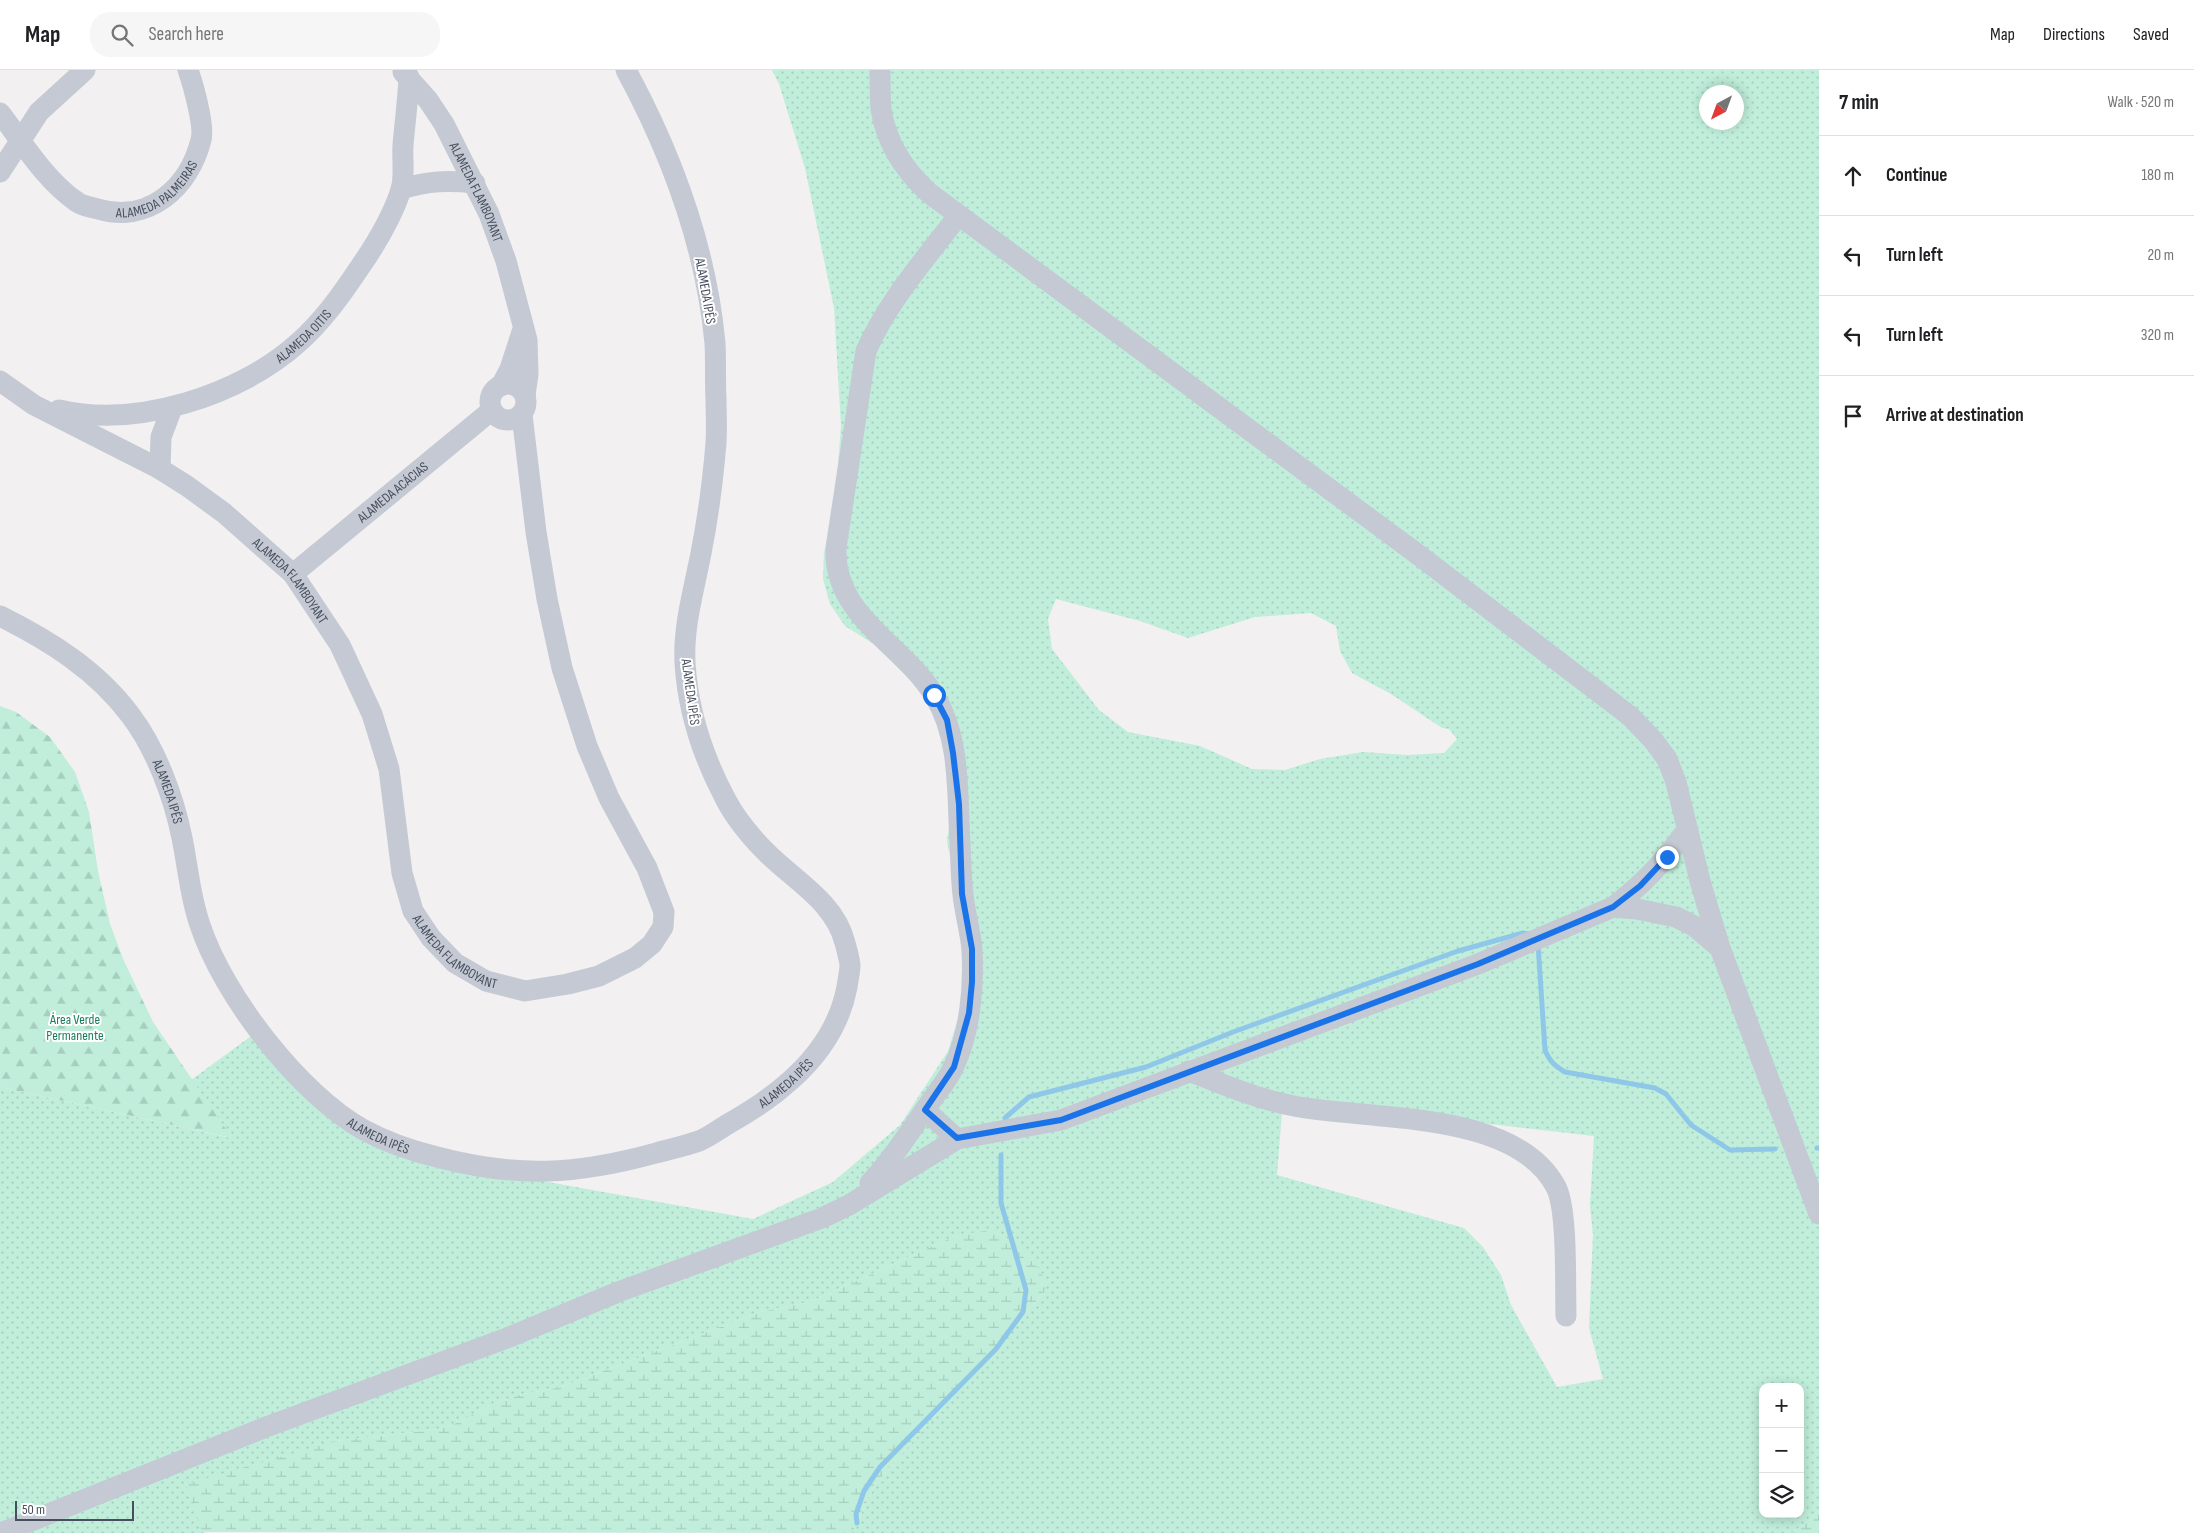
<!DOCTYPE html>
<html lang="en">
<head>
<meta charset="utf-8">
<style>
	body { margin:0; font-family:"Sofia Sans Condensed",sans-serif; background:#f6f6f6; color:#202124 }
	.controls { position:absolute; right:15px; bottom:15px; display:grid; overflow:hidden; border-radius:10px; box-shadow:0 2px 12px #0003 }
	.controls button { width:45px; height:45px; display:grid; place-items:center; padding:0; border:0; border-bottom:1px solid #e0e0e0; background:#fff; color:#202124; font:25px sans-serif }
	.compass { position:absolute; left:1699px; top:15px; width:45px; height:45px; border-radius:50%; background:#fff; box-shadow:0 2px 12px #0003; rotate:221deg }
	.scale { position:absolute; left:15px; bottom:12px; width:119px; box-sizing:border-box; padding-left:5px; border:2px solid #484f5c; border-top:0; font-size:14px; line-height:18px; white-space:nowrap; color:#484f5c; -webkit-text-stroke:4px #fff; paint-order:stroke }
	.stop { position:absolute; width:15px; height:15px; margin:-11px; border:4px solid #1a73e8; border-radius:50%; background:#fff }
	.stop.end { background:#1a73e8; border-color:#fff; box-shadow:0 1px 5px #0008 }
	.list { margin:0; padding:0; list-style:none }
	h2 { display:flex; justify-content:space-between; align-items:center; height:65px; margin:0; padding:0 20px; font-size:21px }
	h2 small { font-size:16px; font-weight:400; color:#757577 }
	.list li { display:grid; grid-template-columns:32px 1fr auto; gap:15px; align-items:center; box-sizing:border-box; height:80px; padding:0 20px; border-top:1px solid #e0e0e0 }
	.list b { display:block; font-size:19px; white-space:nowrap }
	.list em { font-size:16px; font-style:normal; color:#757577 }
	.icon { flex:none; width:28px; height:28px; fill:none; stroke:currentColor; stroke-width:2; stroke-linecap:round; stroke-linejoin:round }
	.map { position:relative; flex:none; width:1819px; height:1463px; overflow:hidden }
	header { display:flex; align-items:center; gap:30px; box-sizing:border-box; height:70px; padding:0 25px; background:#fff; border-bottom:1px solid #e0e0e0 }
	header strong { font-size:24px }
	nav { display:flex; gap:28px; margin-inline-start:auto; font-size:18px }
	.search { width:350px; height:45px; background:#f6f6f6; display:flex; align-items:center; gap:12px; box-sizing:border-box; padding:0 18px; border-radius:20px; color:#757577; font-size:19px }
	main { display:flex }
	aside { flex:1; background:#fff }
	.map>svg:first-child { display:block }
	.grass { fill:url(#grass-dots); fill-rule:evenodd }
	.forest { fill:url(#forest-firs) }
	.wetland { fill:url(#wetland-marsh) }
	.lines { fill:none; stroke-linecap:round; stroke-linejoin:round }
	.stream { stroke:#8fc7e9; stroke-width:5 }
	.minor { stroke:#c4c9d4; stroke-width:21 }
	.route { stroke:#1a73e8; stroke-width:6 }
	.labels { text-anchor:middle; stroke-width:4; stroke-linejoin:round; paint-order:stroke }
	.street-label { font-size:14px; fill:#484f5c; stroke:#fff }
	.park-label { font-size:14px; fill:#1b7c5c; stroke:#fff }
</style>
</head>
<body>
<header>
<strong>Map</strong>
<div class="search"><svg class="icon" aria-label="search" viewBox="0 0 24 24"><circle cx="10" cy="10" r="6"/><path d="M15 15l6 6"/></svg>Search here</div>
<nav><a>Map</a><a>Directions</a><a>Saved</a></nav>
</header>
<main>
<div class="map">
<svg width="1819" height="1463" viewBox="0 0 1819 1463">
	<defs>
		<pattern id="grass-dots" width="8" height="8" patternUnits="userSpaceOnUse" patternTransform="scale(1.25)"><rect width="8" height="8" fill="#c0eeda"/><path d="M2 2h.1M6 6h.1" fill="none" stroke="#a6cebe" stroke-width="1.8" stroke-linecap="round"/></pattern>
		<pattern id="forest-firs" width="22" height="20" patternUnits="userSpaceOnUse" patternTransform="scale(1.25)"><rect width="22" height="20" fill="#c0eeda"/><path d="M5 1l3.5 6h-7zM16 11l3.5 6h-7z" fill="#a6cebe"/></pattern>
		<pattern id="wetland-marsh" width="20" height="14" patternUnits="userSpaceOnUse" patternTransform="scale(1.25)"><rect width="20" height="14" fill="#c0eeda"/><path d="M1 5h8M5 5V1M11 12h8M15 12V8" fill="none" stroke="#a6cebe"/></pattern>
	</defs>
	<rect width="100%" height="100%" fill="#f2f0f0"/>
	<!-- grass -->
	<path class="grass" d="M772 0H1819V1440L1811 1449 1792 1463H852L876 1413 1046 1220 957 1165 810 1232 760 1242 561 1317 519 1325 484 1337 462 1351 440 1359 337 1371 202 1462 206 1463H0V1017L231 1068 191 1010 262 958 316 1018 372 1056 459 1096 753 1149 833 1112 900 1055 948 981 974 897 947 772 950 749 947 656 892 581 872 573 845 556 830 534 823 509 824 482 833 457 841 356 834 238 805 98 779 14ZM1706 22H1736V52H1706ZM1056 529 1140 551 1188 568 1255 547 1311 543 1336 556 1340 581 1352 603 1391 624 1442 658 1449 659 1457 669 1444 683 1408 685 1363 682 1320 689 1285 700 1252 699 1200 676 1128 662 1099 640 1052 579 1048 549ZM1283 1030 1594 1066 1590 1136 1593 1165 1589 1258 1603 1309 1557 1317 1511 1235 1501 1205 1483 1177 1464 1158 1277 1105ZM1763 1317H1800V1444H1763Z"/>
	<!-- forest -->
	<path class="forest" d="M0 636 16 642 50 667 75 702 89 742 98 801 110 854 124 891 153 952 232 1068 0 1017Z"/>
	<!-- wetland -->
	<path class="wetland" d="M994 1160C1015 1173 1044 1192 1046 1220L876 1413 852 1463 202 1462 186 1414 337 1371 440 1359 462 1351 484 1337 519 1325 561 1317 760 1242 810 1232 957 1165Z
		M1819 1440V1463H1792L1811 1449Z"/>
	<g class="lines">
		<!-- stream -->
		<path class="stream" d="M1538 874 1545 980C1550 992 1555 996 1565 1002L1655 1018 1666 1024 1691 1055 1730 1080 1775 1079
			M1005 1048 1029 1027 1146 997 1233 962 1458 881 1523 863 1529 864
			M1817 1078H1819
			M857 1453 856 1444 864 1421 880 1397 996 1279 1023 1242 1026 1220 1001 1133V1085"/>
		<!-- minor -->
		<g class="minor">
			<path d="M880 0C880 13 880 26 881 39 886 72 905 101 929 123L1420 486 1630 646 1653 670 1667 689 1676 712 1700 811 1720 878 1819 1144"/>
			<path id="s1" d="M403 2 428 30 444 54 489 144 506 191 527 270 528 304 525 325"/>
			<path id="s2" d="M0 43C23 73 45 110 77 132 82 136 91 137 98 139 148 154 189 118 201 70 205 57 193 14 188 0"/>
			<path d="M0 102 39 42 85 0"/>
			<path d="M401 119C429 111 447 110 475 113"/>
			<path id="s3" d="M0 311 34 335 160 399 187 416 224 443 293 504 340 575 372 644 389 699 402 803 413 841 431 868 455 893 486 911 525 921 568 914 599 906 635 888 652 874 663 857 664 842 647 798 609 728 587 676 562 598 547 529 536 462 522 345"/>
			<circle cx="508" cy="332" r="18"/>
			<path d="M501 316 510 299 522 262"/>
			<path id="s4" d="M59 340C136 358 239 326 298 273 323 251 342 224 360 197 376 174 392 147 401 120 405 107 402 89 403 75 405 52 408 30 409 7"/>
			<path d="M160 399 161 367 172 338"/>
			<path id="s5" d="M293 504 492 340"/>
			<path id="s6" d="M0 546C50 571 97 600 131 646 156 679 174 728 182 768 188 797 190 827 200 855 223 925 299 1024 364 1060 386 1072 412 1081 437 1087 517 1108 576 1105 656 1083 670 1079 685 1076 699 1071 709 1067 718 1060 728 1054 752 1040 770 1029 791 1010 819 985 840 954 847 917 848 909 850 902 850 895 850 892 846 876 845 873 835 832 795 811 767 783 751 767 736 749 726 730 703 687 688 642 685 593 683 556 694 520 701 483 708 448 713 409 716 373 717 358 716 343 716 329 715 310 716 291 715 273 706 177 672 85 626 0"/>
			<path d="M1613 837C1646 812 1662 793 1687 760"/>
			<path d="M1189 1001C1224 1015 1257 1029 1294 1036 1369 1051 1515 1039 1556 1117 1568 1140 1565 1217 1566 1246"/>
			<path d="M925 1040 957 1069"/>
			<path d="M870 1113C893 1089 910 1061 929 1034 937 1022 948 1010 954 996 970 962 974 918 972 881 971 863 965 844 963 825 961 808 961 790 960 772 957 724 961 668 934 625 903 574 833 546 836 478L866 281C888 231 926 188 958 146"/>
			<path d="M1 1463 266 1357 507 1268 618 1222 822 1148 849 1135 957 1069 1061 1050 1478 894 1613 837 1637 839 1676 847 1694 856 1720 878"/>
		</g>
	</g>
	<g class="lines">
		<!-- route -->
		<path class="route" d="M934 625 947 650 953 683 959 734 962 824 972 879V912L969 943 954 997 925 1040 957 1068 1061 1050 1478 894 1613 837 1640 816 1667 787"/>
	</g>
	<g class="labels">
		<!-- street labels -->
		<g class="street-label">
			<text dy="5" stroke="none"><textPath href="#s2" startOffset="208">ALAMEDA PALMEIRAS</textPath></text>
			<text dy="5" stroke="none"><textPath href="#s1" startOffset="142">ALAMEDA FLAMBOYANT</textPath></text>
			<text transform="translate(706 221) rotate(80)" y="5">ALAMEDA IPÊS</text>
			<text dy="5" stroke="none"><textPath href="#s4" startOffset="265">ALAMEDA OITIS</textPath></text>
			<text dy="5" stroke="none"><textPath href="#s5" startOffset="129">ALAMEDA ACÁCIAS</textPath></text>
			<text dy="5" stroke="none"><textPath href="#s3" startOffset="356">ALAMEDA FLAMBOYANT</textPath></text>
			<text transform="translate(691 622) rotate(82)" y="5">ALAMEDA IPÊS</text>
			<text dy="5" stroke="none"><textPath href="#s6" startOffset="251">ALAMEDA IPÊS</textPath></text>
			<text dy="5" stroke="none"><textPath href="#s3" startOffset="776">ALAMEDA FLAMBOYANT</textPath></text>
			<text dy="5" stroke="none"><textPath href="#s6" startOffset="1105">ALAMEDA IPÊS</textPath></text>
			<text dy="5" stroke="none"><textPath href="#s6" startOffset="671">ALAMEDA IPÊS</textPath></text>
		</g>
		<!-- park labels -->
		<g class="park-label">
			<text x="75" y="954">Área Verde<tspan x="75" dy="16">Permanente</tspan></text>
		</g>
	</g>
</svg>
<div class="controls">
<button>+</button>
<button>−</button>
<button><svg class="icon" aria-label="layers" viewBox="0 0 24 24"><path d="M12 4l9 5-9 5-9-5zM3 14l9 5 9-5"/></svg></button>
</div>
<svg class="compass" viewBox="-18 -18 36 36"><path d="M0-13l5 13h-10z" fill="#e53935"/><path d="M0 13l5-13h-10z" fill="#757577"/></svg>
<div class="scale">50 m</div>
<div class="stop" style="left:934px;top:625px"></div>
<div class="stop end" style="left:1667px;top:787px"></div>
</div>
<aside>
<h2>7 min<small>Walk · 520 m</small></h2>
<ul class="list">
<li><svg class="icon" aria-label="ahead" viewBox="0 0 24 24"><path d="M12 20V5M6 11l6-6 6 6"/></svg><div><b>Continue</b></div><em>180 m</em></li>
<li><svg class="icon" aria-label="left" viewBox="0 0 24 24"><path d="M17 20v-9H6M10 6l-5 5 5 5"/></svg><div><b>Turn left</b></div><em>20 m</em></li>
<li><svg class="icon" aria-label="left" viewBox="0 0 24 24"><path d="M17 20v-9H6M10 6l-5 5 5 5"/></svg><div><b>Turn left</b></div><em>320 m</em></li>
<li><svg class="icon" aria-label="arrive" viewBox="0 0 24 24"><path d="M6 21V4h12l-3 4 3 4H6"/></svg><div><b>Arrive at destination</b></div></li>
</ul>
</aside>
</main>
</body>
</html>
